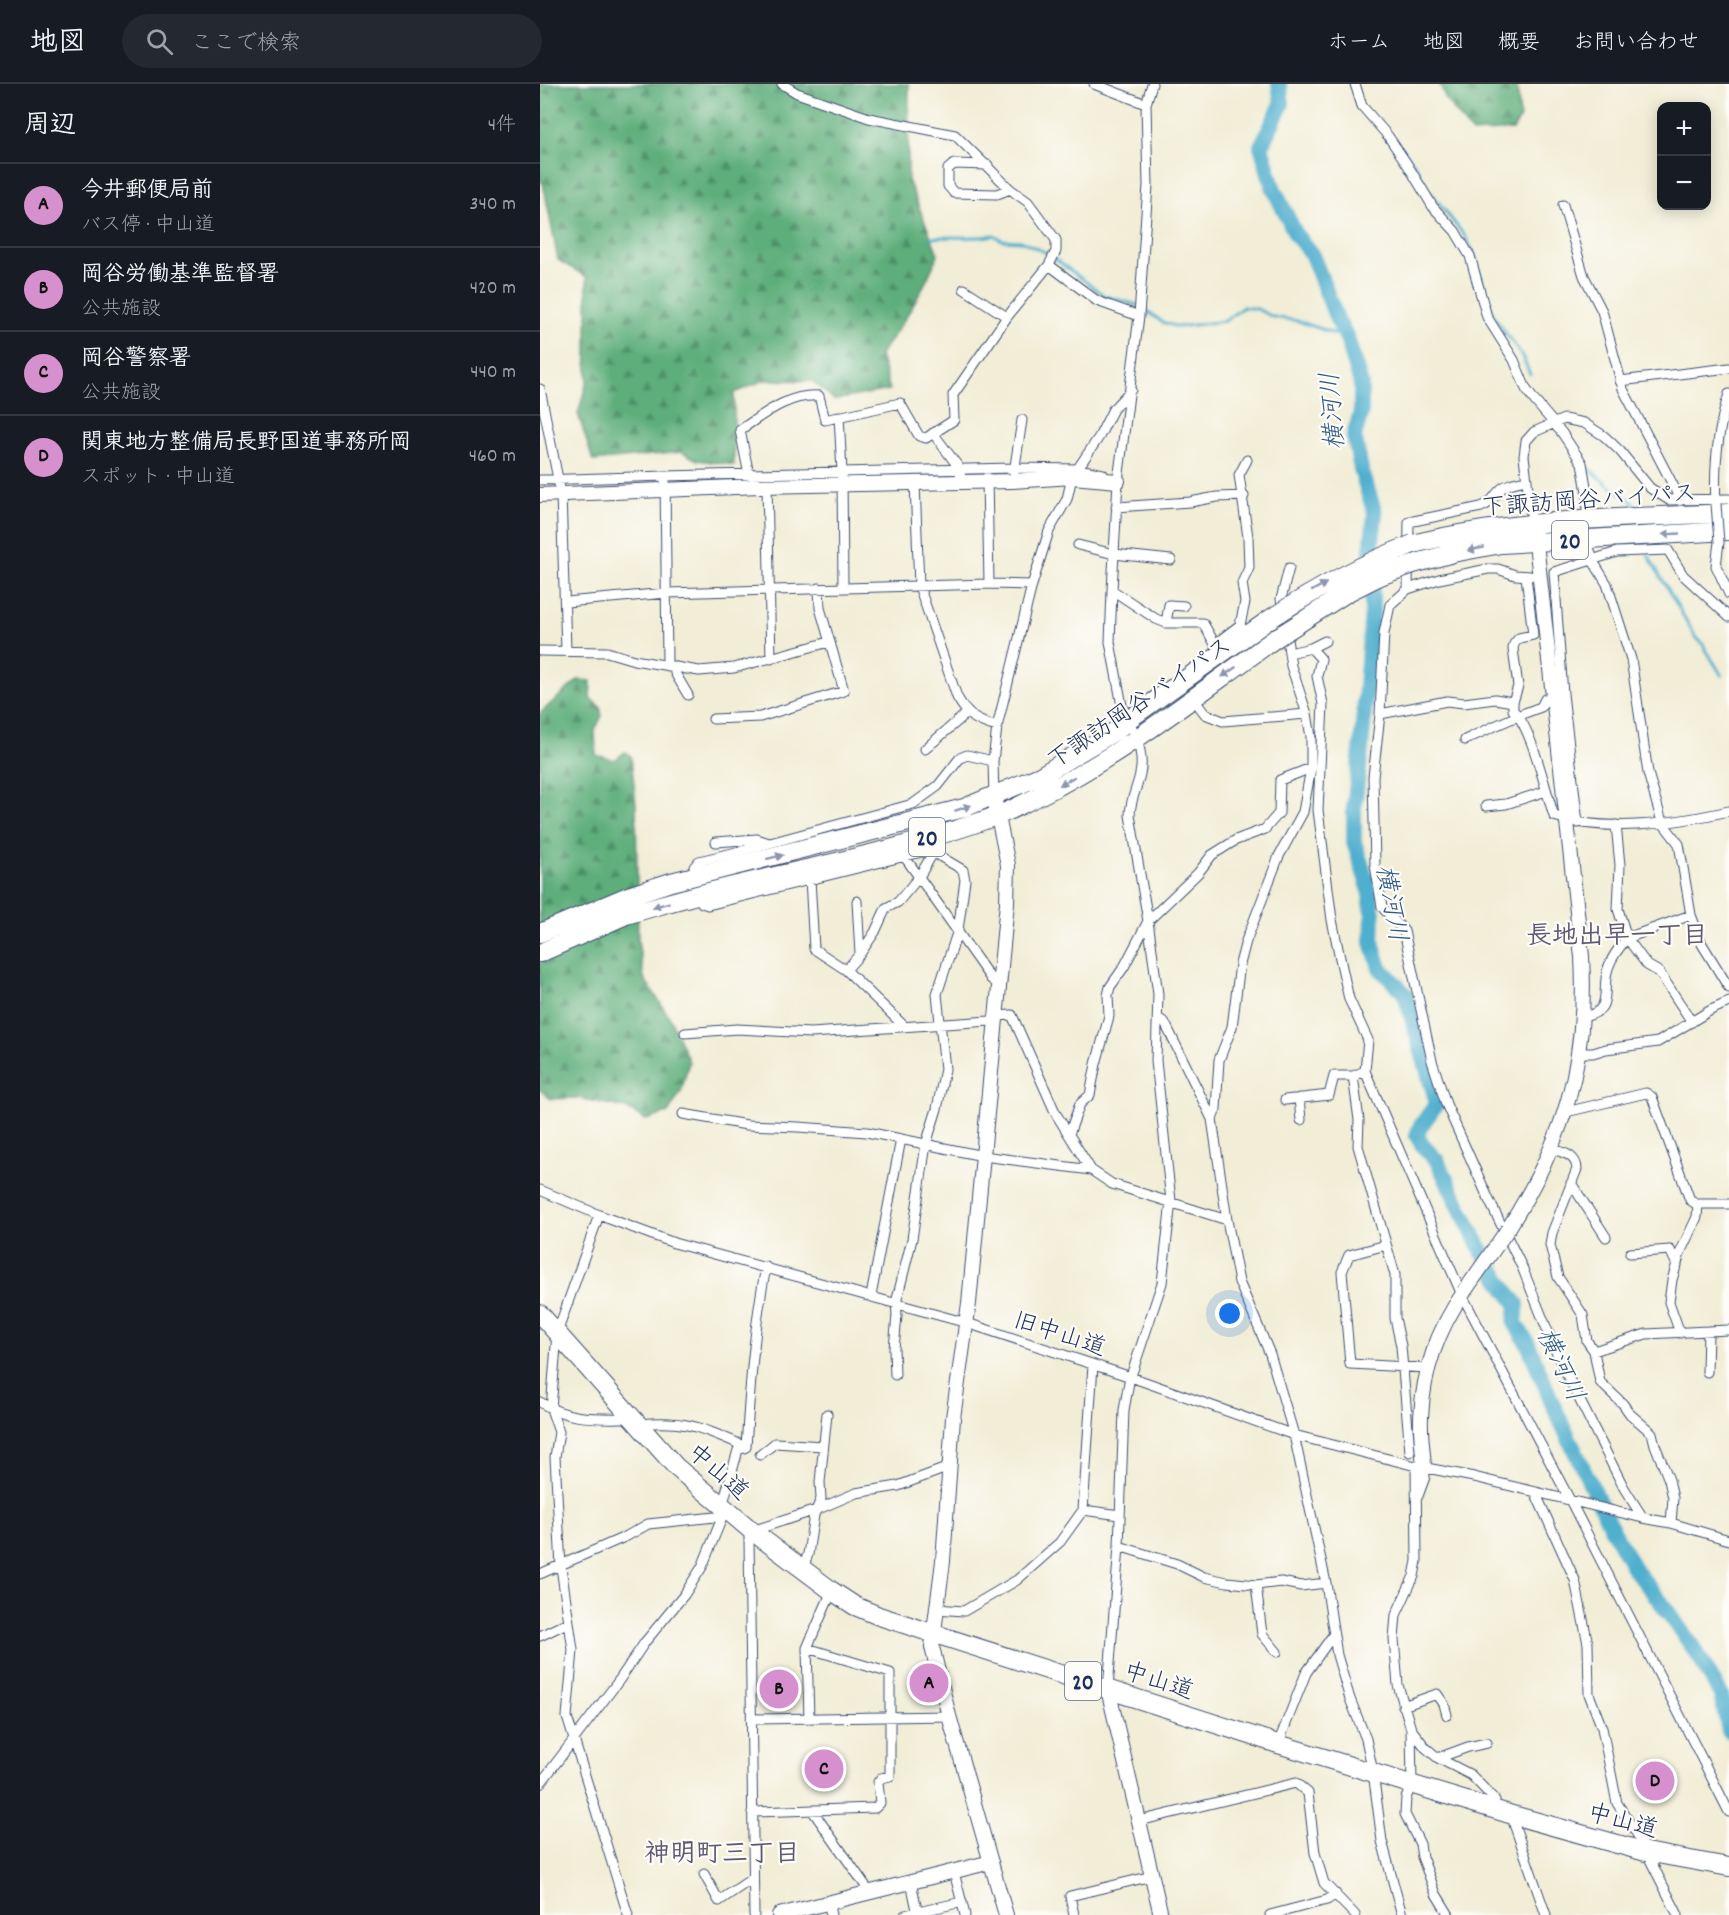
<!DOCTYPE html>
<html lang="ja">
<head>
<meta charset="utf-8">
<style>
	body { margin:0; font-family:Dekko,"Klee One",sans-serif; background:#242831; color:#f1f3f6 }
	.controls { position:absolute; right:18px; top:18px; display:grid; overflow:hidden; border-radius:12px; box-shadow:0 3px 15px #0003 }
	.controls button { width:54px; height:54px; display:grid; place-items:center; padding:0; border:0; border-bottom:2px solid #363941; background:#171b24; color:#f1f3f6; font:30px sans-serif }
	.you { position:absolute; left:690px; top:1230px; width:21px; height:21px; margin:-15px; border:4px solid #fff; border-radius:50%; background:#1a73e8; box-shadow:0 0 0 9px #1a73e833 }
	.badge { display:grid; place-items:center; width:39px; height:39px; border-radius:50%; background:#d690ce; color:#111; font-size:20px; font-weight:700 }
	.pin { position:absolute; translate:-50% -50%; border:3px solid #fff; box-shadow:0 2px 6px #0006 }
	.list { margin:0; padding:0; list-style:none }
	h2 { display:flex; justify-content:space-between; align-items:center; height:78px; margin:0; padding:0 24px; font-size:26px }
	h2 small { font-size:20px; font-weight:400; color:#9ea1a6 }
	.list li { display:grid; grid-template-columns:39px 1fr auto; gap:18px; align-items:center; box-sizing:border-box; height:84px; padding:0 24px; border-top:2px solid #363941 }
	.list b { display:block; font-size:22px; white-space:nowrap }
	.list p { margin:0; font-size:20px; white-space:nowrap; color:#9ea1a6 }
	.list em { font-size:20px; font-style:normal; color:#9ea1a6 }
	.icon { flex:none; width:33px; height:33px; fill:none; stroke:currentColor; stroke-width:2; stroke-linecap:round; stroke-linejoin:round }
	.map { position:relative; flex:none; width:1189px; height:1831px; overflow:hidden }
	header { display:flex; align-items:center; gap:36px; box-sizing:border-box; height:84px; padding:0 30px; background:#171b24; border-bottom:2px solid #363941 }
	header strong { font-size:28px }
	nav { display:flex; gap:33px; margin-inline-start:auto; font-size:21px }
	.search { width:420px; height:54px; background:#242831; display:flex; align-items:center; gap:15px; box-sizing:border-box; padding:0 21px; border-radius:33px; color:#9ea1a6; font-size:22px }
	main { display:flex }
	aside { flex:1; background:#171b24 }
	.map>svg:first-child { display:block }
	.forest { fill:url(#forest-firs); stroke:#3c6e6c; stroke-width:1.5 }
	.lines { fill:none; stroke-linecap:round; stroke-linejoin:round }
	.stream { stroke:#4fafce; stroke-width:3 }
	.river { stroke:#4fafce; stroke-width:16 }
	.street-casing { stroke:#3b4c70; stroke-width:11 }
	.secondary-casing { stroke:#3b4c70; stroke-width:16 }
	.highway-casing { stroke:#3b4c70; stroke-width:20 }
	.street { stroke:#fff; stroke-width:9 }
	.secondary { stroke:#fff; stroke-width:14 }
	.highway { stroke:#fff; stroke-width:18 }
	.street-bridge-casing { stroke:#3b4c70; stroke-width:11; stroke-linecap:butt }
	.secondary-bridge-casing { stroke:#3b4c70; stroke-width:16; stroke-linecap:butt }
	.highway-bridge-casing { stroke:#3b4c70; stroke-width:20; stroke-linecap:butt }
	.street-bridge { stroke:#fff; stroke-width:9 }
	.secondary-bridge { stroke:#fff; stroke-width:14 }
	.highway-bridge { stroke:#fff; stroke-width:18 }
	.oneway { fill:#8d97ae }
	.labels { text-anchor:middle; stroke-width:4.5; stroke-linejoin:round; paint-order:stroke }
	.shield { fill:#fdfcf7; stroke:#5f6c8c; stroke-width:1.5 }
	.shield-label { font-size:22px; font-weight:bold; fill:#1b2f5e }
	.street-label { font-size:24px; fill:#1b2f5e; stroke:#fdfcf7 }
	.water-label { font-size:26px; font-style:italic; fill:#2d5c85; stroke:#fdfcf7 }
	.neighbourhood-label { font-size:26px; font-weight:bold; fill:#5f5a73; stroke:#fdfcf7 }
</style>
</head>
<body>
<header>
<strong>地図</strong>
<div class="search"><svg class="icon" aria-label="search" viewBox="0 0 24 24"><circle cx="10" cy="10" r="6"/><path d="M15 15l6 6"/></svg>ここで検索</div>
<nav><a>ホーム</a><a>地図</a><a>概要</a><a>お問い合わせ</a></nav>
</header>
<main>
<aside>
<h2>周辺<small>4件</small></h2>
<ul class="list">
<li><span class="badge">A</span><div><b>今井郵便局前</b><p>バス停 · 中山道</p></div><em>340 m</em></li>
<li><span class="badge">B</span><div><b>岡谷労働基準監督署</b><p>公共施設</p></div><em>420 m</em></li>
<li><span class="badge">C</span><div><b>岡谷警察署</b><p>公共施設</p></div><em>440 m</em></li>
<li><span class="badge">D</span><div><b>関東地方整備局長野国道事務所岡</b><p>スポット · 中山道</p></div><em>460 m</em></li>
</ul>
</aside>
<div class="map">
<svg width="1189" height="1831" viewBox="0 0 1189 1831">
	<defs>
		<pattern id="forest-firs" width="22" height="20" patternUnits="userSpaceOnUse" patternTransform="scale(1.5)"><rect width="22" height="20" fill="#5dae7a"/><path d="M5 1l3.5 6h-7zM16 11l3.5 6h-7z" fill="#4c8e67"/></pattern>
	</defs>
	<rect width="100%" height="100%" fill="#fdfcf7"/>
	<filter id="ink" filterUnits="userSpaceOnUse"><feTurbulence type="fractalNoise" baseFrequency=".0167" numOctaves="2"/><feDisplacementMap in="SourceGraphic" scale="12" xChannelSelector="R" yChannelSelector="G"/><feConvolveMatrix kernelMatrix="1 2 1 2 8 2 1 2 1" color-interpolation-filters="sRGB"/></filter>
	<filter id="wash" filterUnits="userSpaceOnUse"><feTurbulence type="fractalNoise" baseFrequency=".008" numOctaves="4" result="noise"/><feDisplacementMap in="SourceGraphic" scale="24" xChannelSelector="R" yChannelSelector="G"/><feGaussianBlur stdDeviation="1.35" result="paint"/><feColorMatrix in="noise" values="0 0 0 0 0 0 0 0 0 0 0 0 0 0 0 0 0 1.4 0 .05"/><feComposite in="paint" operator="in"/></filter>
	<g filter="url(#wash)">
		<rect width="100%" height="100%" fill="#f1edd6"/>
		<!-- forest -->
		<path class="forest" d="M0 0H369L368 96 398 170C384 207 363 239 340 271L350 306 294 316 272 297 225 296 194 309V381L157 376 142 368 53 377 38 330 47 297V193L18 176 3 99 0 97Z
			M900 0H977L980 34 973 46 932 49 906 16Z
			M38 596 51 597 50 614 60 623 62 632 55 646 56 671 75 676 85 668 91 672 96 720 98 857 104 894 130 934 149 978 141 1008 128 1029 106 1036 86 1024 38 1014 11 1015 0 1006V629Z"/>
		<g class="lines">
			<!-- stream -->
			<path class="stream" d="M861 63 875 81 887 104 926 154 933 168 953 231 982 272 990 290
				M391 154C412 151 433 156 454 151L462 156 481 157 507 169 565 212 597 221
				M603 224 622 238 638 243 685 237 703 223 717 225 733 233 758 237 807 254
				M1046 382 1068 401 1092 417 1097 424
				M1108 471 1155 552 1162 559 1182 592"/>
			<!-- river -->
			<path class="river" d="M739 0 742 20 721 62 733 103 756 151 772 171 797 235 807 254 821 300V328L814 352 821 385 835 430 831 467 832 527 821 666 814 724V758L829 804 833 831 832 858 840 884 865 910 897 1019 880 1043 877 1052 883 1062 897 1077 939 1162 964 1203 977 1220 975 1239 988 1260 1014 1323 1072 1445 1093 1483 1120 1517 1157 1569 1181 1611 1189 1647"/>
		</g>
	</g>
	<g filter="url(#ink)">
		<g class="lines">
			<defs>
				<path id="street" d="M554 0 606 20
					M815 0 822 22 848 52 867 80 893 123 915 147 930 172 947 233 974 276 986 305 994 316 1022 349 1042 379 1048 414 1047 426
					M448 81 414 80 408 85V102L414 109 457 110 470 105
					M1023 121 1044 192 1062 227 1083 305 1135 405 1140 417
					M509 181 557 217 599 232
					M424 205 467 233
					M1080 297 1189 284
					M0 305 21 410 26 566
					M299 332 302 388 303 504
					M393 349 420 385 421 398
					M474 389 482 336
					M125 392 474 384 539 385 563 390
					M447 393 449 500
					M0 396 125 392 127 581
					M375 399 379 502 417 613C428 633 436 637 457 643
					M220 402 208 386 200 346C224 330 248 310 279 312L285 336 360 319 379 352 386 354 414 336 413 311 467 233 509 181 516 167V156L488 118 470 105 415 51 329 34 257 9 242 0
					M227 402 231 575
					M1176 420C1174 384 1178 344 1189 310
					M576 423 650 418 677 413 704 412
					M992 439 984 372 986 357 994 348 1024 335 1044 339 1064 352 1080 367 1110 404 1129 416 1189 415
					M1179 458 1176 482 1189 510
					M538 461 574 470 631 476
					M1049 463 1053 477 1067 500 1091 575 1108 689 1122 738 1139 760 1151 831 1162 860 1189 904
					M986 492 993 551 979 554 974 560 973 565 978 602 973 618V626C992 644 1005 705 1014 732 1067 750 1135 739 1189 727
					M990 492 975 491 958 485H948L899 495 868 505 850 521 844 549 840 630 833 693 835 781 842 823 864 847 892 977 906 1020 949 1116 982 1183 1019 1275 1084 1404 1103 1434
					M868 505 869 438 941 423C951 419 952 415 959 407 966 399 978 398 987 396
					M572 506 616 535 626 539 629 521 644 522
					M26 518 127 509 449 500 492 501
					M626 539H663L675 560 700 541 702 544
					M700 541 705 518 702 499 709 484 708 453 699 391 707 376
					M771 564 781 575 777 592 783 620 778 726 792 836 801 879 809 915 828 956 825 987 922 1211 1031 1418 1189 1728
					M0 567 67 568 94 576 159 587 194 584 289 558
					M749 569 771 564 785 557
					M134 582 135 589 148 611
					M652 613 665 630 683 637 767 630
					M840 630 907 617 924 619 955 615 973 618
					M173 635 220 633 304 607 280 524 279 504
					M925 656C950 644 975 632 1001 623L1005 615
					M385 665 427 629
					M454 713 453 677 457 643 492 501 509 447 527 415 532 393 559 353 573 325 591 306
					M946 722 966 720 1006 707
					M1038 739 1023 610 1014 488 1077 468 1128 466 1143 491 1189 533
					M176 758 217 755 229 759
					M393 769 379 793 451 895 461 902
					M154 783 159 777 201 767 373 720 398 702 420 674 427 671 453 677
					M270 795 274 865 306 886 320 870 317 817
					M162 819 168 821 382 768 396 770 423 786 425 796 418 846 397 910 405 985 397 1025 386 1060 372 1155 356 1219 357 1231 354 1265 355 1291
					M1151 831 1087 854 1107 881 1119 888 1152 938
					M320 870 335 848 346 824 358 818 379 793 364 772
					M306 886 364 942
					M1043 933C1073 927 1062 910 1067 888 1070 875 1079 864 1087 854L1078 825 1080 781 1076 741
					M618 934 625 939 672 1035 687 1136 699 1198 730 1270 754 1351 786 1499 797 1571 810 1615 826 1655 833 1688 842 1757 862 1831
					M145 949 197 945 271 949 450 937 457 932 472 931 516 1030 551 1086 572 1100 687 1136
					M1039 969H1053L1066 965 1118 958 1171 926 1189 918
					M825 987 813 992 819 1036 818 1062 855 1191V1234L861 1262 870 1368
					M759 1014 761 1036
					M745 1016 789 1011 794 992H813
					M1026 1028 1106 1009 1112 1013 1150 1116 1156 1120H1189
					M143 1030 207 1041 258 1043 327 1048 443 1072 551 1086
					M672 1035 676 1025 679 976 692 943 700 880 706 857 739 772 763 728 771 684V653L767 630 751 582 741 515 749 484
					M529 1050 540 1020 550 1011 556 980 569 932 568 911 570 903 584 883 608 837 658 789 672 771 696 756 725 745 739 729 740 696 771 684
					M1013 1065C1024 1069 1036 1071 1037 1085L1012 1149 1010 1161 1018 1193 1043 1231 1047 1257 1054 1267 1060 1298 1083 1320 1090 1330 1112 1349 1115 1361 1129 1396 1133 1414 1131 1439
					M1031 1099 1066 1153
					M0 1106 59 1131 134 1159 427 1239 591 1293 754 1351 876 1382 934 1393 1103 1434 1131 1439 1189 1456
					M59 1131 17 1249 11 1325 19 1348 15 1373 21 1483 33 1566 27 1633 88 1831
					M846 1161 809 1171 802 1188 810 1280 888 1284
					M1090 1169 1130 1166 1137 1181
					M331 1212 361 1055
					M1140 1249 1129 1218 1132 1196 1140 1169 1157 1133 1158 1120
					M1054 1267 1106 1250 1189 1246
					M1167 1288 1168 1247
					M0 1318C28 1337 59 1334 92 1334
					M100 1340C146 1335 165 1345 206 1363
					M220 1371 235 1359 283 1362
					M876 1382 877 1477 874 1492 856 1531 854 1555 858 1601 871 1645 872 1700 866 1714 865 1730 880 1760 882 1773 896 1810 909 1831
					M995 1408 1035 1496 1048 1560 1049 1610 1062 1644 1077 1719 1097 1750 1138 1831
					M878 1412 885 1393 884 1383
					M543 1426 580 1431
					M579 1462 637 1480 664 1493 687 1498 716 1501 741 1498 761 1502 786 1499
					M263 1485 268 1470 274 1431 281 1415 280 1398 287 1330
					M0 1490 87 1452 108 1440 175 1433 182 1434
					M716 1501 722 1550 737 1568
					M396 1525 424 1527 477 1496 520 1458 543 1426 553 1281
					M0 1552 29 1538
					M568 1605 579 1462 584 1326 589 1298 622 1199 631 1117 616 977 618 910 608 837 590 731C590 716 597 705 600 690 605 669 594 645 583 627L570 558 572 506 578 397 599 232 608 101 606 20 612 0
					M863 1622 897 1610 904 1620 907 1631
					M211 1635 409 1632
					M269 1635 267 1564 292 1507
					M871 1645 886 1664 898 1674 931 1691 955 1716 952 1724
					M738 1660 766 1589 793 1551
					M898 1674 928 1663 947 1659
					M0 1700 80 1595 105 1558 144 1511 162 1483 182 1434V1423L198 1366 206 1363C210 1302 214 1243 226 1183
					M272 1726 325 1801 328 1809
					M212 1728 335 1724 340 1719 338 1698 341 1694 350 1692V1589L267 1564
					M976 1732 974 1740 1006 1831
					M599 1737 756 1699 768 1709 775 1769 784 1799 815 1831
					M414 1788 425 1831
					M164 1790 179 1817 213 1794
					M371 1798 378 1831
					M288 1819 291 1831
					M214 1831 209 1454 212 1447 276 1426 316 1409 358 1402 409 1383
					M365 1831 422 1818
					M534 1831 530 1812 612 1792
					M730 1831 787 1816 796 1810"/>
				<path id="secondary" d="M0 411 220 402 472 397 532 393 578 397
					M454 713 468 781 467 819 429 1219 413 1334 403 1477 392 1563 409 1632 466 1831
					M968 1145C1024 1056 1048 979 1042 873L995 450
					M884 1383C883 1367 880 1349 881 1333 883 1288 898 1245 924 1208
					M568 1605 621 1831
					M239 1831 451 1778"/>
				<path id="highway" d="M873 460C976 434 1084 434 1189 429
					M873 480 913 469 961 460 1189 447
					M0 849 88 812 131 798 424 724 500 692 577 646 588 636 730 535
					M0 869 86 831 117 822C229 789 347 773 456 732 470 727 484 719 497 713 583 671 659 609 736 554
					M0 1230 136 1383 212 1447 292 1507 315 1522 339 1532 738 1660 976 1732 1106 1768 1189 1783"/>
			</defs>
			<!-- street casing -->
			<use href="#street" class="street-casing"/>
			<!-- secondary casing -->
			<use href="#secondary" class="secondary-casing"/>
			<!-- highway casing -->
			<use href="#highway" class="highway-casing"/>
			<!-- street -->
			<use href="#street" class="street"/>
			<!-- secondary -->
			<use href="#secondary" class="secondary"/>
			<!-- highway -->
			<use href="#highway" class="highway"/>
			<defs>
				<path id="street-bridge" d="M1176 420 1179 458"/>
				<path id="secondary-bridge" d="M924 1208 968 1145"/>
				<path id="highway-bridge" d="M730 535C777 504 821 480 873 460
					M736 554 808 508 840 492 873 480"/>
			</defs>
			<!-- street-bridge casing -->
			<use href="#street-bridge" class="street-bridge-casing"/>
			<!-- secondary-bridge casing -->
			<use href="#secondary-bridge" class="secondary-bridge-casing"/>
			<!-- highway-bridge casing -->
			<use href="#highway-bridge" class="highway-bridge-casing"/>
			<!-- street-bridge -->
			<use href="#street-bridge" class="street-bridge"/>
			<!-- secondary-bridge -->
			<use href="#secondary-bridge" class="secondary-bridge"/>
			<!-- highway-bridge -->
			<use href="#highway-bridge" class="highway-bridge"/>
		</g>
		<!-- one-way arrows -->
		<defs><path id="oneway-solid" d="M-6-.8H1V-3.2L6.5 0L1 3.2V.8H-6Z" transform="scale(1.5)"/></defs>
		<g class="oneway">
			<use href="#oneway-solid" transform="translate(1131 450) rotate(177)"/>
			<use href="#oneway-solid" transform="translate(936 465) rotate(169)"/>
			<use href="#oneway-solid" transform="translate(779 503) rotate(-29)"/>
			<use href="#oneway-solid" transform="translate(689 588) rotate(145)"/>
			<use href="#oneway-solid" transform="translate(527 697) rotate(150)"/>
			<use href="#oneway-solid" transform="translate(423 724) rotate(-18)"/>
			<use href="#oneway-solid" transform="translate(235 773) rotate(-14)"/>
			<use href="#oneway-solid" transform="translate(121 821) rotate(163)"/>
		</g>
	</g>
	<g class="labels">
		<!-- shield labels -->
		<g class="shield">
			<rect x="1012" y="437" width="36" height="38" rx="4.5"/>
			<rect x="369" y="734" width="36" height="38" rx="4.5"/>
			<rect x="525" y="1578" width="36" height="38" rx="4.5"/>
		</g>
		<g class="shield-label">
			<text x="1030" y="464">20</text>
			<text x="387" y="761">20</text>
			<text x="543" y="1605">20</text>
		</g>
		<!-- street labels -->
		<g class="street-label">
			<text transform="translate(1049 415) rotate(-4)" y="8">下諏訪岡谷バイパス</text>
			<text transform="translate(599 618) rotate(-34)" y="8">下諏訪岡谷バイパス</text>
			<text transform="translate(520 1249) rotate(18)" y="8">旧中山道</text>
			<text transform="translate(179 1387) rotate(41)" y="8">中山道</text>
			<text transform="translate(619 1596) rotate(18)" y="8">中山道</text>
			<text transform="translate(1083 1736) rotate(15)" y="8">中山道</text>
		</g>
		<!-- water labels -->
		<g class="water-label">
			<text transform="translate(791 327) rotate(-94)" y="9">横河川</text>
			<text transform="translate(853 819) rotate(80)" y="9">横河川</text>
			<text transform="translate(1022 1280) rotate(65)" y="9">横河川</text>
		</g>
		<!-- neighbourhood labels -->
		<g class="neighbourhood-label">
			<text x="1077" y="859">長地出早一丁目</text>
			<text x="182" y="1777">神明町三丁目</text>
		</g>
	</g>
</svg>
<div class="controls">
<button>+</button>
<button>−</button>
</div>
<div class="you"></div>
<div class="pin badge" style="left:389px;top:1599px">A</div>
<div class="pin badge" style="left:239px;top:1605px">B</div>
<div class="pin badge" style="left:284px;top:1685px">C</div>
<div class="pin badge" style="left:1115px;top:1697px">D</div>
</div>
</main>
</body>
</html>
